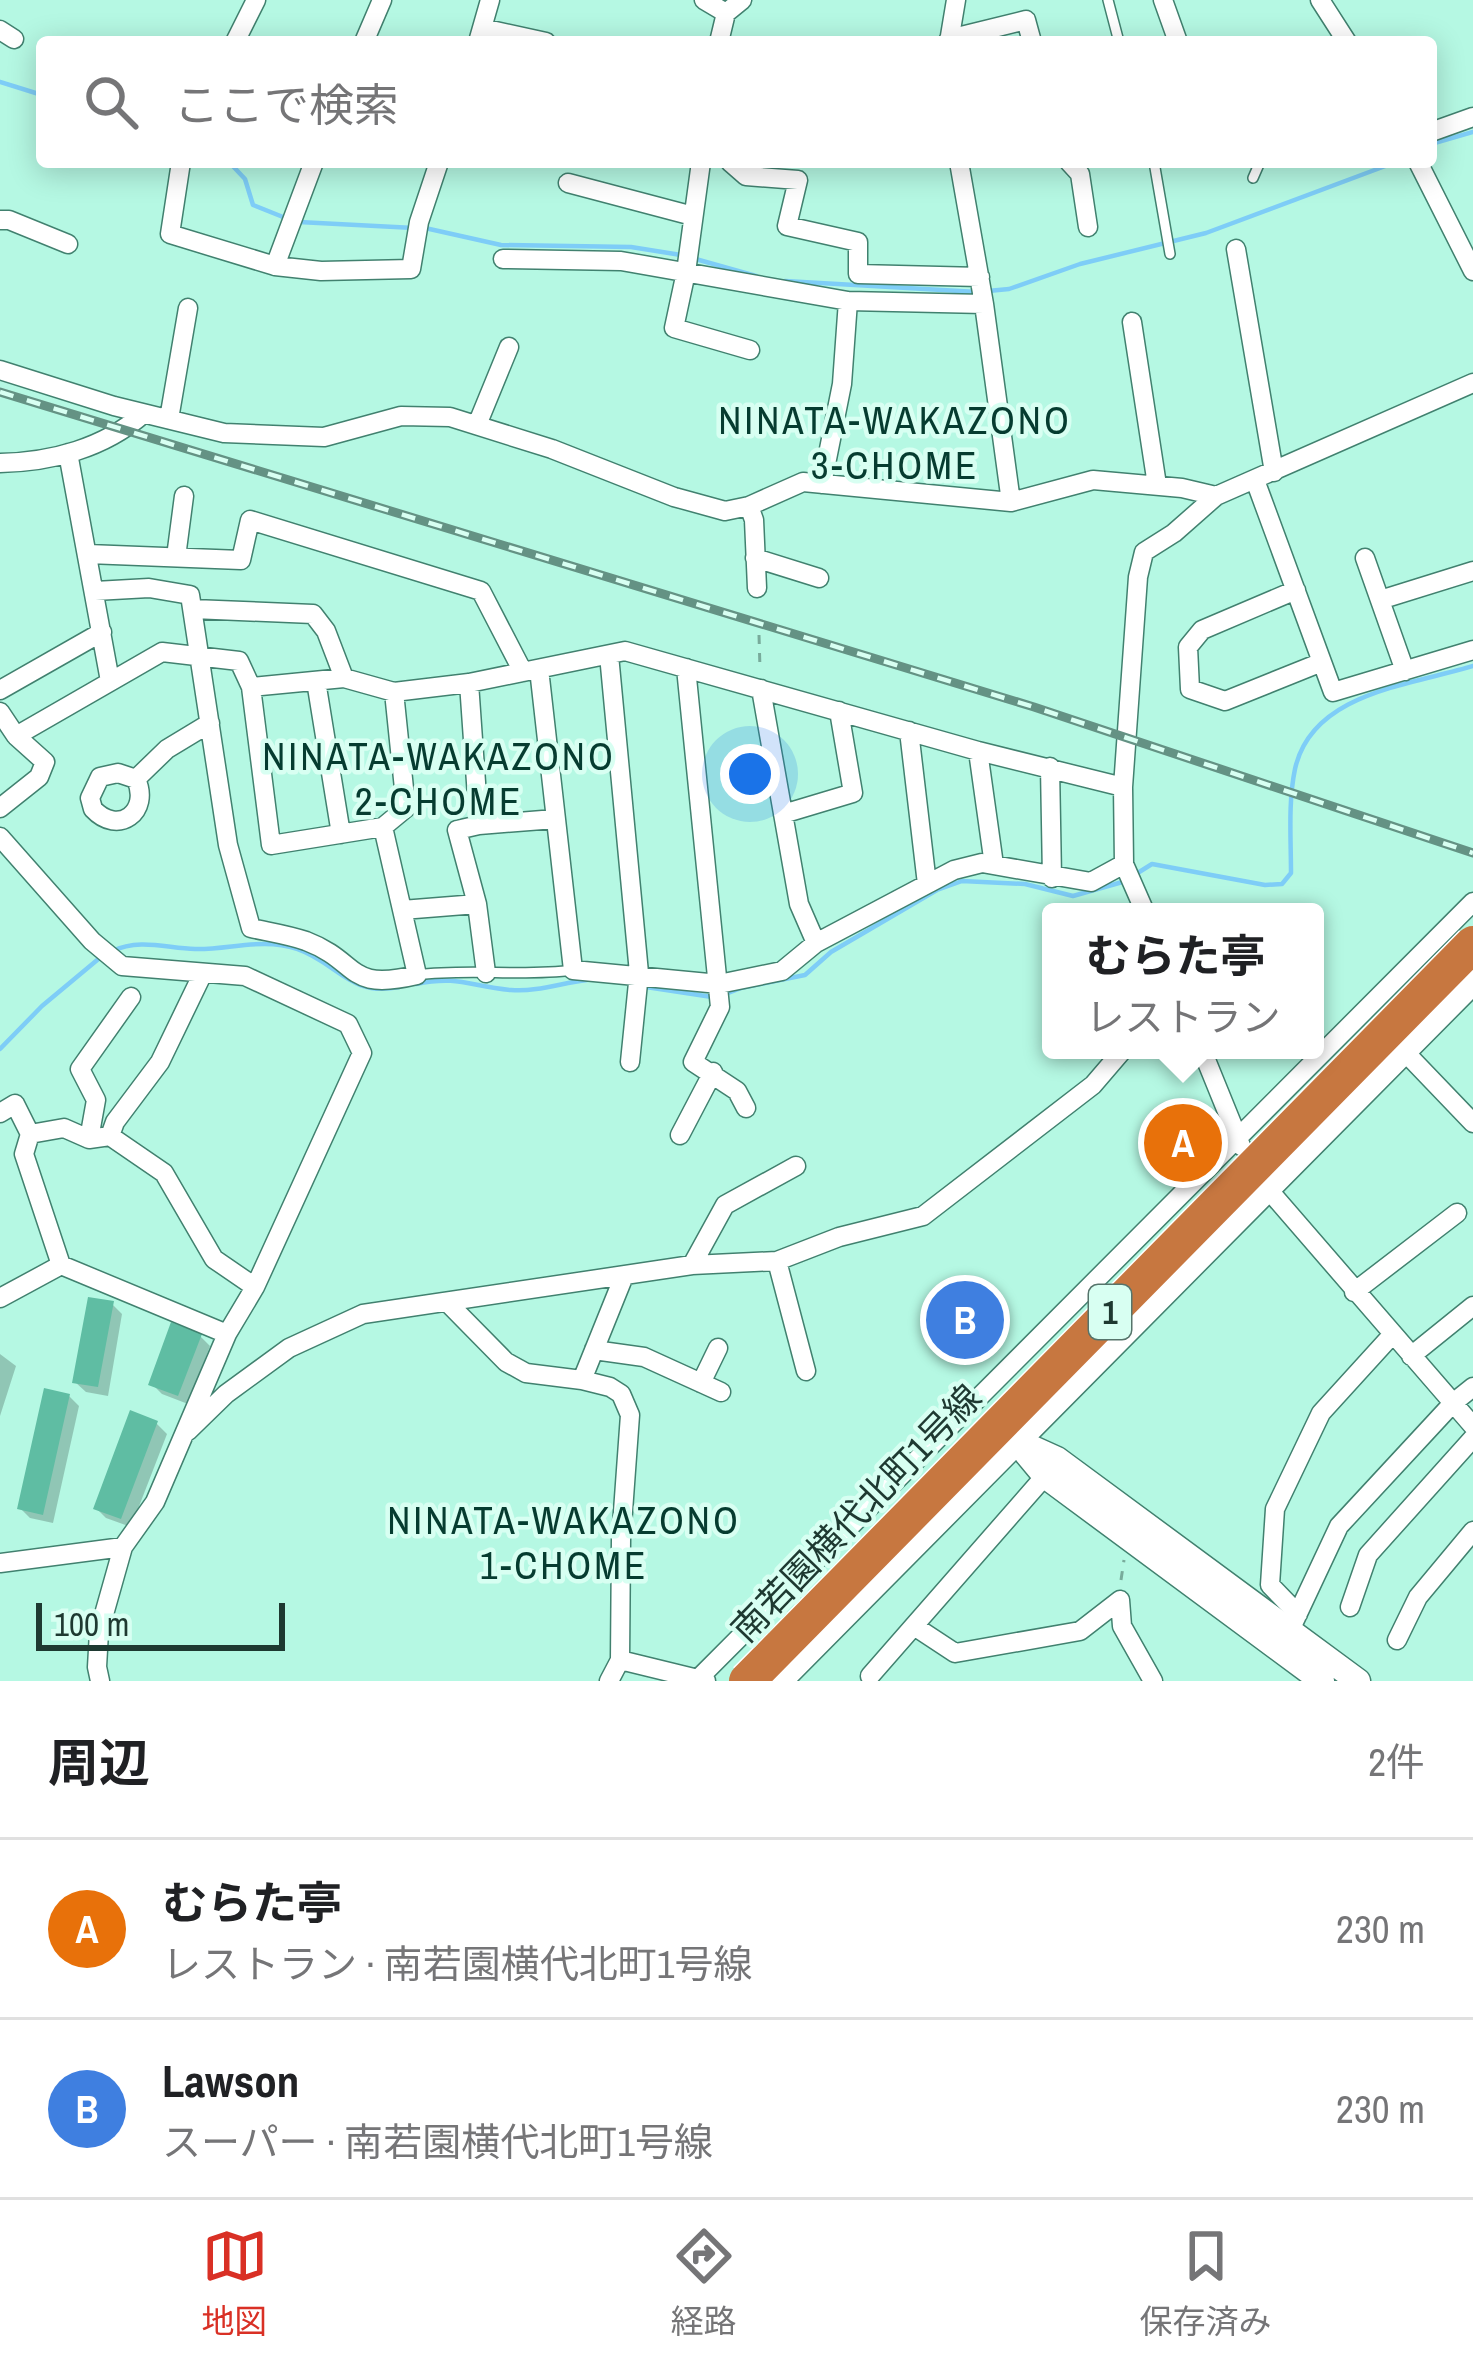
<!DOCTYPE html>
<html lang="ja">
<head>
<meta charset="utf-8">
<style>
	body { margin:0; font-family:"Archivo Narrow","Noto Sans JP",sans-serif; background:#f2f2f2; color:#202124 }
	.scale { position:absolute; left:36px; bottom:30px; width:249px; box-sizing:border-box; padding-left:12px; border:6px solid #1e3931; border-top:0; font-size:33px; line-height:42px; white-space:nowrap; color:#1e3931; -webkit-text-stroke:9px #d8fff2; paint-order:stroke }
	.you { position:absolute; left:750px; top:774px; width:42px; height:42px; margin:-30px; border:9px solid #fff; border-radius:50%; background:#1a73e8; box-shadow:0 0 0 18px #1a73e833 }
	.badge { display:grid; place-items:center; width:78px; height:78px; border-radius:50%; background:#d93025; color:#fff; font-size:39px; font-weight:700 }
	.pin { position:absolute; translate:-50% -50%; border:6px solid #fff; box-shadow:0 3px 12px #0006 }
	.popup { position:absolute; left:1042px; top:903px; width:282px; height:156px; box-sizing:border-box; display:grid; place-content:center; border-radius:12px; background:#fff; filter:drop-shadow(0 3px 9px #0005); font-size:39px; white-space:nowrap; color:#757577 }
	.popup b { font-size:45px; color:#202124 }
	.popup::after { content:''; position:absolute; left:50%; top:100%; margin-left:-24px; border:24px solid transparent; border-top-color:#fff }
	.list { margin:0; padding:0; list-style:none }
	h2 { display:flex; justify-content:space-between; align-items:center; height:156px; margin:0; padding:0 48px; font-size:51px }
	h2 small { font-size:39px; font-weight:400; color:#757577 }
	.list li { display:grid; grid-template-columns:78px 1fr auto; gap:36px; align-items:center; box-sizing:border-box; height:180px; padding:0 48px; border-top:3px solid #e0e0e0 }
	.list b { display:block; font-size:45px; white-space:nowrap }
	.list p { margin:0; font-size:39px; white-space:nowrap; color:#757577 }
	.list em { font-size:39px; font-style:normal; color:#757577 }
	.icon { flex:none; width:66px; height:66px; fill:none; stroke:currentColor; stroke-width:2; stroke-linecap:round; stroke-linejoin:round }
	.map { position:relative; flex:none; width:1473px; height:1681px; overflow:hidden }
	.search { position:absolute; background:#fff; box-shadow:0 6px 30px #0003; left:36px; right:36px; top:36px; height:132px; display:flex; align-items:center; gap:30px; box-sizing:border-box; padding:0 42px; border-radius:12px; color:#757577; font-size:45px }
	.sheet { height:516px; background:#fff }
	nav { display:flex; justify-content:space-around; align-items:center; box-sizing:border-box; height:168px; border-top:3px solid #e0e0e0; background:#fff; font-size:33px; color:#757577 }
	nav a { display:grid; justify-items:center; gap:6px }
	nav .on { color:#d93025 }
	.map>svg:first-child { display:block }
	.shadow { fill:#0003 }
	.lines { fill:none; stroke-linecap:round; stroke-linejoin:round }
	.stream { stroke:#7ecdf7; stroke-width:4.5 }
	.building { fill:#5fbda3 }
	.service-casing { stroke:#41816f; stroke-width:12 }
	.minor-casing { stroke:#41816f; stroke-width:21 }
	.tertiary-casing { stroke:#41816f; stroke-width:27 }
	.path { stroke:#78ab9b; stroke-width:3; stroke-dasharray:9 9; stroke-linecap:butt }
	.service { stroke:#fff; stroke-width:9 }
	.minor { stroke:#fff; stroke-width:18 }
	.tertiary { stroke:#fff; stroke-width:24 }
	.rail-casing { stroke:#649284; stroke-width:9 }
	.rail { stroke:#d8fff2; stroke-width:4.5; stroke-dasharray:14; stroke-linecap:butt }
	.motorway-bridge-casing { stroke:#fff; stroke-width:39; stroke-linecap:butt }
	.motorway-bridge { stroke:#c77740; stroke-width:36 }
	.labels { text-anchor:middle; stroke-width:9; stroke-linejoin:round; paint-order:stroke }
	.shield { fill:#d8fff2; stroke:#56746b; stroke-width:3 }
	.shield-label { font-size:33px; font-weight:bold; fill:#1e3931 }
	.street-label { font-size:36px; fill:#1e3931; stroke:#d8fff2 }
	.neighbourhood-label { font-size:39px; letter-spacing:3px; fill:#063c30; stroke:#d8fff2 }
</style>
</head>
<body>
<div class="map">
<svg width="1473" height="1681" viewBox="0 0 1473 1681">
	<rect width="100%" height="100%" fill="#b5f8e3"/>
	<!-- shadow -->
	<path class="shadow" d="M972 1295 1002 1323 970 1357 941 1329Z
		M112 1304 122 1314 108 1396 86 1392 75 1382Z
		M200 1336 210 1346 188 1404 162 1394 152 1384Z
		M0 1354 16 1366 0 1416Z
		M69 1396 79 1406 53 1523 30 1518 20 1508Z
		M156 1423 167 1434 131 1527 106 1518 96 1508Z"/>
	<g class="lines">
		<!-- stream -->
		<path class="stream" d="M0 82 42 95
			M1431 144 1473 132
			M229 162 245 179 253 205 288 219
			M299 222 414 228
			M425 228 501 245 631 247 681 255
			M692 258 756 276
			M785 281 977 292
			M988 291 1009 289 1080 264 1206 233 1396 162
			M1136 874 1152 864 1265 885 1282 884 1291 873C1291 839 1288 802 1295 769 1312 692 1412 685 1473 666
			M112 951C140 938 166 948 195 949 229 950 263 937 297 949 338 963 349 997 399 987
			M416 984C460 975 471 987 511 990 538 992 561 983 587 980
			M646 987 712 997
			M723 995 741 988 805 975 831 952 937 890 962 881 1025 884 1073 896 1126 881
			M0 1049 42 1006 102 956"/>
	</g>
	<!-- building -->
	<path class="building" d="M972 1291 994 1311 958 1349 937 1329Z
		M88 1297 114 1301 98 1387 72 1383Z
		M171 1322 202 1334 178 1396 148 1385Z
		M44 1388 70 1394 43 1515 17 1509Z
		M130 1410 158 1421 121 1519 93 1509Z"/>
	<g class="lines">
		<defs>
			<path id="service" d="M1108 0 1119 42
				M1154 162 1170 254
				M1253 178 1260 162
				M417 975C469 968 521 977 573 970"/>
			<path id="minor" d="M704 0 726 13
				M1163 0 1178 42
				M1320 0 1347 42
				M482 28 546 42
				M0 30 14 39
				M949 39 1026 20 1032 42
				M235 42 256 0
				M364 42 382 0
				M478 42 490 0
				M719 42 726 13 742 0
				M949 42 956 0
				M1431 132 1473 117
				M181 162 170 234 275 266 321 271 411 269 419 222 439 162
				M701 162 686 272 674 328 750 350
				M730 162 746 176 798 180 787 226 858 242V274L980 277
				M959 162 984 304 1011 502
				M1069 162 1080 174 1088 227
				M1418 162 1473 271
				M568 183 693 216
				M0 220H9L68 244
				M1236 249 1274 472
				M503 259 621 261 848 301 984 304
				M275 266 314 162
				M1132 322 1157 485
				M0 370 114 406 224 433 324 437 401 416 450 417 552 449 674 497 725 511 749 506 803 482 1011 502 1093 480 1182 488 1216 496
				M169 419 188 308
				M477 425 509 347
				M68 453 110 681
				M0 463C52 462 104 448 143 414
				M1255 480 1333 692 1473 650
				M822 484 842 384 848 301
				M749 506 754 520 757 588
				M88 554 241 560 250 520 481 591 523 672
				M176 557 184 496
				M755 558 819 578
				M1365 558 1405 671
				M1296 590 1202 630 1188 647 1190 689 1225 701 1322 662
				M95 591 149 588 190 595 228 845 251 928C269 932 289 935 306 941 361 962 345 992 417 975L383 827 406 808 394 692
				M1380 600 1473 571
				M193 609 313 614 326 631 344 678
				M609 655 639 973 630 1062
				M686 668 720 1007 693 1062 737 1091 746 1108
				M539 669 573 970 719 984 782 971 816 943 954 870 982 863 1091 882 1124 864
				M316 681 341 834
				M469 683 479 825
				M251 687 271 845 383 827
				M761 689 799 904 816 943
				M0 690 102 632
				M0 712 16 736
				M909 731 927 884
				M978 751 994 865
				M1050 767 1052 878
				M136 779 118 773 100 777 90 798 93 809C118 836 151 812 136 779L167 749 210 723
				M0 808 39 777 45 762 16 736 162 652 239 661 251 687 344 678 394 692 469 683 625 651 978 751 1123 787
				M783 814 853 793 839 711
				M0 837 92 941 122 966 245 976 348 1024 362 1053 255 1287 227 1334 155 1502 123 1547 99 1632 97 1667 100 1681
				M402 910 477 904
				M1145 912 1124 864 1123 787 1138 577 1144 552 1174 533 1216 496 1473 383
				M486 973 477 904 457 830 479 825 555 819
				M1202 1050 1241 1146
				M1403 1050 1473 1123
				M0 1113 15 1104 30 1134
				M680 1135 713 1072
				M110 1136 115 1122 160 1062 203 973
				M89 1139 96 1100 80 1069 131 997
				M1260 1180 1473 1426
				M777 1261 806 1371
				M692 1265 725 1205 796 1166
				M1354 1292 1457 1213
				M0 1298 61 1265
				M447 1302 506 1362 526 1373 582 1380
				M227 1334 61 1265 24 1154 30 1134 64 1128 89 1139 110 1136 164 1173 214 1259 255 1287
				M594 1350 644 1357 721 1392
				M1411 1356 1473 1306
				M701 1383 718 1348
				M188 1431 226 1394 289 1348 363 1314 692 1265 777 1261 839 1237 923 1216 1093 1085 1123 1050
				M0 1563 123 1547
				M1350 1607 1368 1555 1473 1438
				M1298 1614 1270 1585 1275 1509 1321 1413 1392 1335
				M1293 1624 1339 1526 1453 1403 1473 1387
				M914 1626 955 1653 1080 1631 1120 1600 1122 1626 1153 1681
				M1397 1640 1418 1597 1473 1531
				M620 1660 706 1681
				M870 1676 1045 1476
				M700 1677 1473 902
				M609 1681 620 1660 621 1539 630 1415 621 1394 610 1387 582 1380 624 1276"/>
			<path id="tertiary" d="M1010 1434 1045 1476 1322 1681
				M1026 1445 1057 1459 1358 1681
				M780 1681 1473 982"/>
		</defs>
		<!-- service casing -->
		<use href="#service" class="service-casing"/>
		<!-- minor casing -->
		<use href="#minor" class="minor-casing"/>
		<!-- tertiary casing -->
		<use href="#tertiary" class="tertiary-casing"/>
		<!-- path -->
		<path class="path" d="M759 635 760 669
			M1121 1580 1124 1560"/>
		<!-- service -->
		<use href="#service" class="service"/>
		<!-- minor -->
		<use href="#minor" class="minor"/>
		<!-- tertiary -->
		<use href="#tertiary" class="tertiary"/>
		<defs>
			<path id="rail" d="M0 392 1034 707 1473 853"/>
		</defs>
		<!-- rail casing -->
		<use href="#rail" class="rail-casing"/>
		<!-- rail -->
		<use href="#rail" class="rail"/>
		<defs>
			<path id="motorway-bridge" d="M747 1681 1473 944"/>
		</defs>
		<!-- motorway-bridge casing -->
		<use href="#motorway-bridge" class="motorway-bridge-casing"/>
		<!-- motorway-bridge -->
		<use href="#motorway-bridge" class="motorway-bridge"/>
	</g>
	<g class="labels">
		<!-- shield labels -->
		<rect class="shield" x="1089" y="1285" width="42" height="54" rx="9"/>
		<g class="shield-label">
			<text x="1110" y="1324">1</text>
		</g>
		<!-- street labels -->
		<g class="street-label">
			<text transform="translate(856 1513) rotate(-46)" y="13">南若園横代北町1号線</text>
		</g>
		<!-- neighbourhood labels -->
		<g class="neighbourhood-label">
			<text x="895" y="434">NINATA-WAKAZONO<tspan x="895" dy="45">3-CHOME</tspan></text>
			<text x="439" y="770">NINATA-WAKAZONO<tspan x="439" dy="45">2-CHOME</tspan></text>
			<text x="564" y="1534">NINATA-WAKAZONO<tspan x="564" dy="45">1-CHOME</tspan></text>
		</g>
	</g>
</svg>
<div class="scale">100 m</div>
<div class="you"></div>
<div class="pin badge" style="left:1183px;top:1143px;background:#e8710a">A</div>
<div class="popup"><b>むらた亭</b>レストラン</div>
<div class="pin badge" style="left:965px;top:1320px;background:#3f7fe0">B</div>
<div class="search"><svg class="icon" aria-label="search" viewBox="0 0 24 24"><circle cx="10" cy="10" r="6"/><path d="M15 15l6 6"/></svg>ここで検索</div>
</div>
<section class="sheet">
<h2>周辺<small>2件</small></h2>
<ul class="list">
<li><span class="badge" style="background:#e8710a">A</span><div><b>むらた亭</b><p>レストラン · 南若園横代北町1号線</p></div><em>230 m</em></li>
<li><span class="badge" style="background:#3f7fe0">B</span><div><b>Lawson</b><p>スーパー · 南若園横代北町1号線</p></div><em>230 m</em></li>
</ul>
</section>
<nav>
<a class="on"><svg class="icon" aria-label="map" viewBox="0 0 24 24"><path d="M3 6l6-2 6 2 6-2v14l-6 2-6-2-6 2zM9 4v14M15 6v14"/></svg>地図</a>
<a><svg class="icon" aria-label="directions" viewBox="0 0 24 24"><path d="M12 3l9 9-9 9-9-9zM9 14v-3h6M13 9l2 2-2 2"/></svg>経路</a>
<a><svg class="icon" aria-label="saved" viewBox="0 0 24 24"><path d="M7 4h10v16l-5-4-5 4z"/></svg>保存済み</a>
</nav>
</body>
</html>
